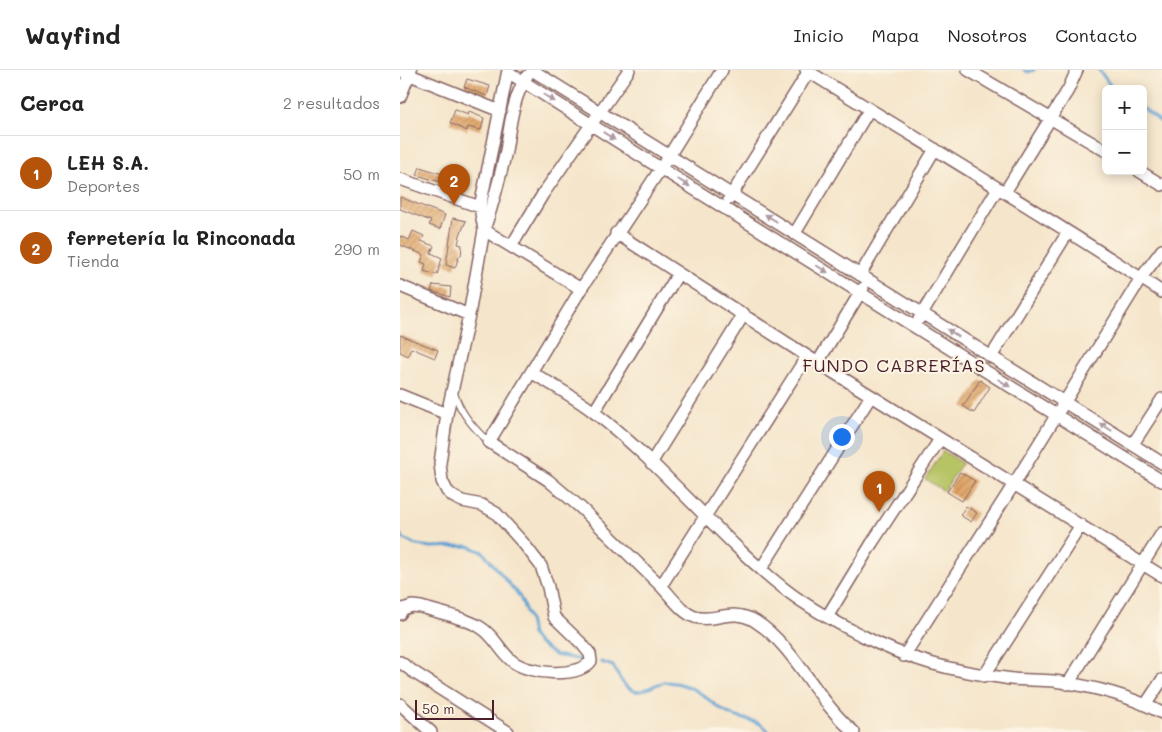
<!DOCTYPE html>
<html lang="es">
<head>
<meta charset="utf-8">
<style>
	body { margin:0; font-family:Mali,sans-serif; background:#f2f2f2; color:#222 }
	.controls { position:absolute; right:15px; top:15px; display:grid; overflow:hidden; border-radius:8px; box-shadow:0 2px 12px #0003 }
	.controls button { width:45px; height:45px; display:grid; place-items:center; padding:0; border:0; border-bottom:1px solid #e0e0e0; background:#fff; color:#222; font:25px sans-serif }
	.scale { position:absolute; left:15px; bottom:12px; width:79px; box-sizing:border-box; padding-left:5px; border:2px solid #4a1f2b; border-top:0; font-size:14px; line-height:18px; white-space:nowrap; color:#4a1f2b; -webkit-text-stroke:4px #fcf5e5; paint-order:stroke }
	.you { position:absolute; left:441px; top:366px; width:18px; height:18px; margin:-12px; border:4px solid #fff; border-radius:50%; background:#1a73e8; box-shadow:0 0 0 8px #1a73e833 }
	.badge { display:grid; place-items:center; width:32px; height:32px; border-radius:50%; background:#b45309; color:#fff; font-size:16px; font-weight:700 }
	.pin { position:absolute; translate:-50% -41px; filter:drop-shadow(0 1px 2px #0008) }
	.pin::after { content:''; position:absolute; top:26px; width:18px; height:15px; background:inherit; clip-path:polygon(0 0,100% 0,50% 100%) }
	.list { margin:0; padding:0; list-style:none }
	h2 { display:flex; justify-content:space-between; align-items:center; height:65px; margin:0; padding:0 20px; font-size:21px }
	h2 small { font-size:16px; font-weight:400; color:#767676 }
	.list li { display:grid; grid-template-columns:32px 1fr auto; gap:15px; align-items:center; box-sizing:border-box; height:75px; padding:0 20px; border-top:1px solid #e0e0e0 }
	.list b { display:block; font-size:19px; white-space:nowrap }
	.list p { margin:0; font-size:16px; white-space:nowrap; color:#767676 }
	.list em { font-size:16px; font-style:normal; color:#767676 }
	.map { position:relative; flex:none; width:762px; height:662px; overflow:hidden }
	header { display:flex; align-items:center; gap:30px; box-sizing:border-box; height:70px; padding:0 25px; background:#fff; border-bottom:1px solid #e0e0e0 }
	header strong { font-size:24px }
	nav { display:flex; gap:28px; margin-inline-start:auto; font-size:18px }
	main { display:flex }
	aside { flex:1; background:#fff }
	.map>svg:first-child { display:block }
	.green { fill:#b7c465; stroke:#807248 }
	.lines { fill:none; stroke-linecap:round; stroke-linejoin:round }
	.stream { stroke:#5ea1d2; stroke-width:3 }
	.building { fill:url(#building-hatch) }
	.service-casing { stroke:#866463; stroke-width:8 }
	.minor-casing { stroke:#866463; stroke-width:14 }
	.service { stroke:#fff; stroke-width:5.5 }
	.minor { stroke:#fff; stroke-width:11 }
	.oneway { fill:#ae9aa0 }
	.labels { text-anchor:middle; stroke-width:4; stroke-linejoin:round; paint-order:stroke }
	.quarter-label { font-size:18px; letter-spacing:1px; fill:#4a1f2b; stroke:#fcf5e5 }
</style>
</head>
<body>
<header>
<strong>Wayfind</strong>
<nav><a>Inicio</a><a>Mapa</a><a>Nosotros</a><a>Contacto</a></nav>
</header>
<main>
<aside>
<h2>Cerca<small>2 resultados</small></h2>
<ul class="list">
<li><span class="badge">1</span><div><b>LEH S.A.</b><p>Deportes</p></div><em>50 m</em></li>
<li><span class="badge">2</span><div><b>ferretería la Rinconada</b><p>Tienda</p></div><em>290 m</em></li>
</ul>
</aside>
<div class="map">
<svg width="762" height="662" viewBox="0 0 762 662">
	<defs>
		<pattern id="building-hatch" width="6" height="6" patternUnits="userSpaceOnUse" patternTransform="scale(1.25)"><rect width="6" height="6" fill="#dfa262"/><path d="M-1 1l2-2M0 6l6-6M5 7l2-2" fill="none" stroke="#b78351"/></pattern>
	</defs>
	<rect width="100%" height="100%" fill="#fcf5e5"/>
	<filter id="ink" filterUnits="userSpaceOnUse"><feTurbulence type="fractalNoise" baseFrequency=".02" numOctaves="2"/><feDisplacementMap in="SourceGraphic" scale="10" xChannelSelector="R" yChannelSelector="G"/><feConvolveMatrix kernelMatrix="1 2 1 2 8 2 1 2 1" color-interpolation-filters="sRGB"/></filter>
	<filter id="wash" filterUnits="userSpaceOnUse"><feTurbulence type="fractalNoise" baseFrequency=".0096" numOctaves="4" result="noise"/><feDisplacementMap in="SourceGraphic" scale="20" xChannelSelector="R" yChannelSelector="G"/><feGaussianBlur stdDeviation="1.12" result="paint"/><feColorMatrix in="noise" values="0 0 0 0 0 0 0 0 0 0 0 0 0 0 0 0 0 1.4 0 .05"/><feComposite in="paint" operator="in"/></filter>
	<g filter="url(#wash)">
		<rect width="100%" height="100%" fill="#f5e5ca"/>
		<!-- green -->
		<path class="green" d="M543 381 562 393 544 421 525 409Z"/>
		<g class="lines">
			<!-- stream -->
			<path class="stream" d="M624 0 628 2 634 0
				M699 0 713 19
				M743 38 762 53
				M0 464 4 469 16 475 31 477 68 476 83 482 120 527 129 549 132 565 138 573 155 585 182 590
				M201 592 213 596C218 604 222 616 232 620 242 626 256 611 268 612 281 613 293 618 303 625 312 632 321 641 332 645 345 651 360 649 369 662"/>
		</g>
		<g id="blocks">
			<!-- building -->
			<path class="building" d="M67 9 90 16 87 26 64 17Z
				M55 40 68 45 69 42 84 48 81 60 68 57 67 61 50 53Z
				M20 97 49 106 46 114 17 105Z
				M0 127 45 145 40 159 29 155 31 151 0 139Z
				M53 148 66 151 60 165 58 174 62 175 61 186H59L55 198 46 195Z
				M13 161 24 166 21 171 34 176 31 183 42 188 37 205 24 201 26 194 21 192 24 185 0 175V166L9 170Z
				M33 215 51 217 50 227 31 221Z
				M0 265 38 280 35 288 11 278 8 286 0 282Z
				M580 310 590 317 574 343 563 336Z
				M560 402 575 411 562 431 547 422Z
				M566 436 577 443 571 452 560 445Z"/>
		</g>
	</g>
	<g filter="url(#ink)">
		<use href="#blocks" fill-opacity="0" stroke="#866463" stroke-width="1"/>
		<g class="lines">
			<defs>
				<path id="service" d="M54 322C60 343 73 358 89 372"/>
				<path id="minor" d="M132 0 762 393
					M322 0 269 86 181 219 89 372 148 410 181 438 261 516 407 286
					M406 0C525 74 645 145 762 222
					M568 0 706 81
					M0 1 100 41
					M108 2 228 78 762 411
					M127 6C113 27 110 56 106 81 100 108 93 134 84 160L181 219
					M0 27 11 0
					M739 101 762 115
					M0 109 80 137
					M605 122 668 20 677 0
					M329 129 409 1
					M216 163 407 286 762 506
					M395 163 469 40
					M112 175 143 124 229 0
					M460 205 535 79
					M0 216 69 245
					M519 249 598 118
					M591 287 668 162
					M418 292 463 218
					M131 302C152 315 175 327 195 343 264 396 318 467 386 520 409 538 435 552 461 565 508 590 552 601 605 608 621 611 637 609 654 611 691 616 729 625 762 643
					M0 325 47 344
					M194 342 278 204
					M733 374 762 329
					M251 393 344 244
					M361 499 471 326
					M261 516C271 526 282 543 295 547 315 553 331 537 355 551 395 576 417 632 454 662
					M0 544 3 539 12 536 21 537C40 543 63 547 80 557 95 566 99 580 112 591 128 604 177 609 191 591L190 584 182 574 154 547 148 517 141 496 124 474 96 443 82 435 62 431 54 427 47 421 42 411 40 393 47 344 69 245 84 160 80 137 108 0
					M427 547 472 473 540 369
					M504 586 614 414 741 208 762 180
					M0 592 15 603 108 662
					M584 606 681 455
					M668 614 762 463
					M0 634 31 662
					M746 634 762 610"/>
			</defs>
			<!-- service casing -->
			<use href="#service" class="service-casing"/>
			<!-- minor casing -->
			<use href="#minor" class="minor-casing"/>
			<!-- service -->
			<use href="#service" class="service"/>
			<!-- minor -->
			<use href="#minor" class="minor"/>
		</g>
		<!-- one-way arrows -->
		<defs><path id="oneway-solid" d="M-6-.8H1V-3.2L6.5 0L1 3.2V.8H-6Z" transform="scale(1.25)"/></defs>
		<g class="oneway">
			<use href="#oneway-solid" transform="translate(149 28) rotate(32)"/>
			<use href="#oneway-solid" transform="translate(209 66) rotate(33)"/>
			<use href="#oneway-solid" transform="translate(284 113) rotate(32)"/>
			<use href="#oneway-solid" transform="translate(371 148) rotate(-148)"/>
			<use href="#oneway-solid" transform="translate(422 199) rotate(32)"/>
			<use href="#oneway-solid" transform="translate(553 263) rotate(-148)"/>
			<use href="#oneway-solid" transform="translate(604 313) rotate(32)"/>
			<use href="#oneway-solid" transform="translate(706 357) rotate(-148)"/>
		</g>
	</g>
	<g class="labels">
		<!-- quarter labels -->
		<g class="quarter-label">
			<text x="494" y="302">FUNDO CABRERÍAS</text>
		</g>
	</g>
</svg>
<div class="controls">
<button>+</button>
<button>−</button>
</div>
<div class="scale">50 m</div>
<div class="you"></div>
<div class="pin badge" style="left:479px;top:442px">1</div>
<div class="pin badge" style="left:54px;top:135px">2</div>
</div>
</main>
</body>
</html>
